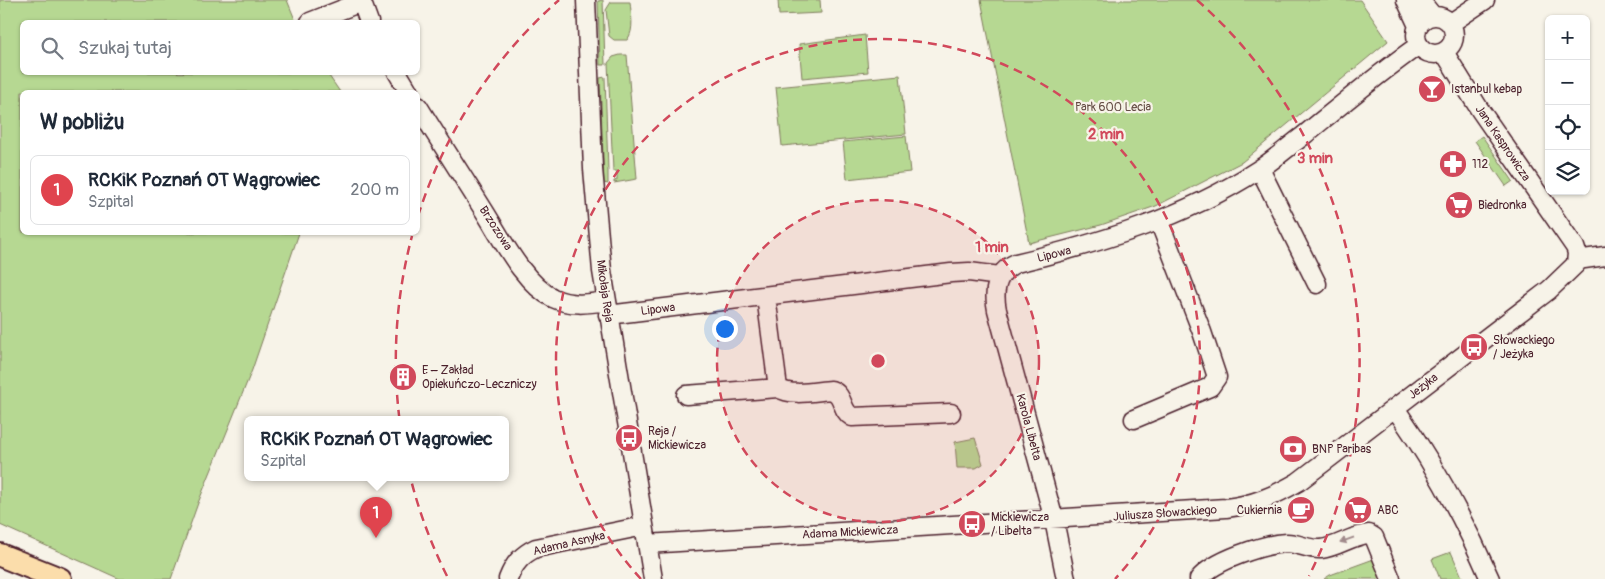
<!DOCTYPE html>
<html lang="pl">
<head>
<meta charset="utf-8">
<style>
	body { margin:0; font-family:Pangolin,sans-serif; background:#f6f6f7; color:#1f2937 }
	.controls { position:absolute; right:15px; top:15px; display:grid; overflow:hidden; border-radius:8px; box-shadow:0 1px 4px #0004 }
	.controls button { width:45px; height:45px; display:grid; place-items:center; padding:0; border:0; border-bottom:1px solid #e0e1e3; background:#fff; color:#1f2937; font:25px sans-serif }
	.you { position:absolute; left:724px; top:328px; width:18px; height:18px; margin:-12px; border:4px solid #fff; border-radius:50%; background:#1a73e8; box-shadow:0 0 0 8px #1a73e833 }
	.badge { display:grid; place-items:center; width:32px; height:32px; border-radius:50%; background:#d93025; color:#fff; font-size:16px; font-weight:700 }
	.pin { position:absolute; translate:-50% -41px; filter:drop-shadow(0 1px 2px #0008) }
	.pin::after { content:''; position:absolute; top:26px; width:18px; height:15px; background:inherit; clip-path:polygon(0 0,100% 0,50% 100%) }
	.popup { position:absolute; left:244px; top:416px; width:265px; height:65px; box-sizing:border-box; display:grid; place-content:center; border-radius:8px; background:#fff; filter:drop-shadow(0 1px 4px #0005); font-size:16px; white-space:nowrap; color:#747a83 }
	.popup b { font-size:19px; color:#1f2937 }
	.popup::after { content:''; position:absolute; left:50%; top:100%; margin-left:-10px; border:10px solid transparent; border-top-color:#fff }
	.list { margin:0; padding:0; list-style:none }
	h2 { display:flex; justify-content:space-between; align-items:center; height:65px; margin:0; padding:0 20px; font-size:21px }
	h2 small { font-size:16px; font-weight:400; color:#747a83 }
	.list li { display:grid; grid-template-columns:32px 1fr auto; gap:15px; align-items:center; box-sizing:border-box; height:70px; margin:0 10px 10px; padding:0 10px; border:1px solid #e0e1e3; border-radius:8px }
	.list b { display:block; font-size:19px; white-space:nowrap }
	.list p { margin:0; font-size:16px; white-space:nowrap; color:#747a83 }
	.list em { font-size:16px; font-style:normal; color:#747a83 }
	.icon { flex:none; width:28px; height:28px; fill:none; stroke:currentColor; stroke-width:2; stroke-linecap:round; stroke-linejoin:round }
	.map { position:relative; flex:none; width:1605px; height:579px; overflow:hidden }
	.search { position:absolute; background:#fff; box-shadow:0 1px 4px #0004; left:20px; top:20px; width:400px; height:55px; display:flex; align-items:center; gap:12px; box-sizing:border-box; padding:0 18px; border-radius:8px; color:#747a83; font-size:19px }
	.panel { position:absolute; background:#fff; box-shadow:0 1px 4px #0004; left:20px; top:90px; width:400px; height:145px; border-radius:8px }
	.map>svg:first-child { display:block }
	.green { fill:#b6d892; stroke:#807c5e }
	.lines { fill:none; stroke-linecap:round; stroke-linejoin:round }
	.minor-casing { stroke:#4a1f2b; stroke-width:21 }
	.major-casing { stroke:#4a1f2b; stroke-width:26 }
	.minor { stroke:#f7f3e8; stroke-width:18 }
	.major { stroke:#fbddab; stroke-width:22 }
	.oneway { fill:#a0898a }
	.ring { fill:none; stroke:#d1495b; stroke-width:2.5; stroke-dasharray:9 6 }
	.labels { text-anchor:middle; stroke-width:4.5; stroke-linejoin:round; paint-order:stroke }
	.poi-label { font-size:12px; fill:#4a1f2b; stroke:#f7f3e8; text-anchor:start }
	.park-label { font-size:12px; fill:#654d45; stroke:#f7f3e8 }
	.street-label { font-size:12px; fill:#4a1f2b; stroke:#f7f3e8 }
	.centre { fill:#d1495b; stroke:#f7f3e8; stroke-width:2.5 }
	.ring-label { font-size:15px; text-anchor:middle; font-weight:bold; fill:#d1495b; stroke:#f7f3e8; stroke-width:4.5; stroke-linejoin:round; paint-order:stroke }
</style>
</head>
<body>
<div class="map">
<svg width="1605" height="579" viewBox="0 0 1605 579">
	<rect width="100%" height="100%" fill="#f7f3e8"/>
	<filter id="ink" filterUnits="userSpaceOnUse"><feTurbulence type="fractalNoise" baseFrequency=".02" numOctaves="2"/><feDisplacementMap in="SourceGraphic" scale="10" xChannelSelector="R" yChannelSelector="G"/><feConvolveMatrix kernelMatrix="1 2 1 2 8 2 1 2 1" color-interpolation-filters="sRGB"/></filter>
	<g filter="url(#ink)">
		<!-- green -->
		<path class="green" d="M0 0H287L296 22H22V72L327 73 340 92H22V232L299 233 252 370 198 503 171 579H120L0 525Z
			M603 0 605 65H600L598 1Z
			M778 0H820L821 13 779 15Z
			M981 0H1360L1388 41 1242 162 1156 206 1101 225 1029 243Z
			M611 2H630C631 14 635 30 627 40H614L609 36 606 10Z
			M865 35 868 72 802 78 799 44Z
			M620 55H627L637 179 614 183V181L617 180V171H613L608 63 613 57Z
			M900 75 906 134 782 146 776 87Z
			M605 77 608 171V184L604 183 600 78Z
			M906 136 910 172 847 179 843 142Z
			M1482 136 1513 181 1506 186 1475 141Z
			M975 438 983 464 976 468H957L955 442Z
			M1451 552 1463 579H1440L1432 559Z
			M1382 556 1391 579H1324L1330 575Z"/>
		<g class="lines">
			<defs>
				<path id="minor" d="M361 0 369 22
					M586 0 593 169 602 271 653 579
					M1406 0 1418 26
					M1420 0 1433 16
					M1416 35a19 19 0 1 1 38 0a19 19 0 1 1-38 0Z
					M310 22 361 2
					M1451 23 1485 0
					M397 72 409 92
					M418 106C439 140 461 174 483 209 501 237 523 283 553 298 570 306 588 304 606 301
					M1260 169 1317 284
					M1577 260 1605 256
					M766 296 778 388C792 397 815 391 831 390 845 395 840 410 852 417L951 413
					M608 315 951 273 969 272 1000 276
					M686 395 778 388
					M1395 408C1432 461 1464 519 1490 579
					M1134 419 1210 387 1217 377 1202 332 1159 221
					M647 544 1226 508C1253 505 1274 496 1298 482L1549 290 1576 264 1577 253 1575 247 1480 110 1444 52
					M508 579C514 564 521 555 536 548L644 526
					M1066 579 1054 520 997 310C993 291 996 272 1016 263 1100 243 1184 218 1258 170 1274 160 1288 147 1303 136 1341 105 1379 73 1419 45
					M1199 579C1213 561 1263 544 1287 543 1298 543 1309 550 1321 549 1338 547 1352 535 1369 534L1374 537 1391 579"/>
				<path id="major" d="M0 555 60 579"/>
			</defs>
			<!-- minor casing -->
			<use href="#minor" class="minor-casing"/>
			<!-- major casing -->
			<use href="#major" class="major-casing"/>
			<!-- minor -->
			<use href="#minor" class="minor"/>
			<!-- major -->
			<use href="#major" class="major"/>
		</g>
		<!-- one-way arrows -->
		<defs><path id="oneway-solid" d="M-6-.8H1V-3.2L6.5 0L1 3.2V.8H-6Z" transform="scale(1.25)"/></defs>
		<use class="oneway" href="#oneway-solid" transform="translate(1347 540) rotate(160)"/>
	</g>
	<!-- distance rings -->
	<circle cx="878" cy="361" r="161" fill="#d1495b" fill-opacity=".12"/>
	<g class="ring">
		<circle cx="878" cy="361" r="161"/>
		<path d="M641 579A322 322 0 1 1 1115 579"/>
		<path d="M447 576A482 482 0 0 1 412 236M418 216A482 482 0 0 1 559 0M1197 0A482 482 0 0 1 1309 576"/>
	</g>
	<!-- icons -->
	<defs>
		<symbol id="bar-disc" viewBox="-11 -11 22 22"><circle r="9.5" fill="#d1495b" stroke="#f7f3e8"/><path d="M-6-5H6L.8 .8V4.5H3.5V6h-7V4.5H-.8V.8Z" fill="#fff"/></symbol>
		<symbol id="pharmacy-disc" viewBox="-11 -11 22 22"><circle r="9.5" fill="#d1495b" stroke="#f7f3e8"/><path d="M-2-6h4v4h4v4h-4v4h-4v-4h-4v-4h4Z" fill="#fff"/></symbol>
		<symbol id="supermarket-disc" viewBox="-11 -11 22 22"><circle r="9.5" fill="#d1495b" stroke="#f7f3e8"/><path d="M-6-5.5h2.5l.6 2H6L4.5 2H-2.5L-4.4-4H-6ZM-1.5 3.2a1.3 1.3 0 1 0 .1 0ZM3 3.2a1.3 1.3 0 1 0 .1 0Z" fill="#fff"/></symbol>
		<symbol id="bus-disc" viewBox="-11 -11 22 22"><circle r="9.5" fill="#d1495b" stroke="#f7f3e8"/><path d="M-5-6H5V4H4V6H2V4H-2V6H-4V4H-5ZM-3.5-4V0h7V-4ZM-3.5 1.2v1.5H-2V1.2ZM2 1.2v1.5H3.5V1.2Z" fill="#fff"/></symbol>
		<symbol id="building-disc" viewBox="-11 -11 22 22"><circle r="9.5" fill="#d1495b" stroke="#f7f3e8"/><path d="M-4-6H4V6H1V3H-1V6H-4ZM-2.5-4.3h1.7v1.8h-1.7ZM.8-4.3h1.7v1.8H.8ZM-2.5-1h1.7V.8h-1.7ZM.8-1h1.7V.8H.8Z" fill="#fff"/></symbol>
		<symbol id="bank-disc" viewBox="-11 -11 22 22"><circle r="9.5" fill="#d1495b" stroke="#f7f3e8"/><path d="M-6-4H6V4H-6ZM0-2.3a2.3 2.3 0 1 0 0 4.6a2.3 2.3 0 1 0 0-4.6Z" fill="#fff"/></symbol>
		<symbol id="cafe-disc" viewBox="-11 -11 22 22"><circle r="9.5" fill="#d1495b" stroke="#f7f3e8"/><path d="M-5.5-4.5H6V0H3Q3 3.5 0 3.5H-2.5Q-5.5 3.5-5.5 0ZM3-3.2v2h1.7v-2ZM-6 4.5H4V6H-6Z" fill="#fff"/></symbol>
	</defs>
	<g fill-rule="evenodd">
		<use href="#bar-disc" x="1416" y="73" width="32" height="32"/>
		<use href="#pharmacy-disc" x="1437" y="148" width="32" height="32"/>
		<use href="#supermarket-disc" x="1443" y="189" width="32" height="32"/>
		<use href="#bus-disc" x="1458" y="331" width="32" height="32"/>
		<use href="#building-disc" x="387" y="361" width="32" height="32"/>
		<use href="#bus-disc" x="613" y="422" width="32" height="32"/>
		<use href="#bank-disc" x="1277" y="433" width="32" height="32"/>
		<use href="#cafe-disc" x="1285" y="494" width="32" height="32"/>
		<use href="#supermarket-disc" x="1342" y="494" width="32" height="32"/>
		<use href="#bus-disc" x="956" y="508" width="32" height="32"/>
	</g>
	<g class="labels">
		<!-- poi labels -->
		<g class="poi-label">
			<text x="1451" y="93">Istanbul kebap</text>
			<text x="1472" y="168">112</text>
			<text x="1478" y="209">Biedronka</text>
			<text x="1493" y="344">Słowackiego<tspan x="1493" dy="14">/ Jeżyka</tspan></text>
			<text x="422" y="374">E – Zakład<tspan x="422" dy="14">Opiekuńczo-Leczniczy</tspan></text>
			<text x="648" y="435">Reja /<tspan x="648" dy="14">Mickiewicza</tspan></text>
			<text x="1312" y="453">BNP Paribas</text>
			<text x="1282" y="514" text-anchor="end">Cukiernia</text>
			<text x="1377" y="514">ABC</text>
			<text x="991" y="521">Mickiewicza<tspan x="991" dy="14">/ Libelta</tspan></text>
		</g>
		<!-- park labels -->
		<g class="park-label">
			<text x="1113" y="111">Park 600 Lecia</text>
		</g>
		<!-- street labels -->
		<g class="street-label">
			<text transform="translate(1503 143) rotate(56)" y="4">Jana Kasprowicza</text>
			<text transform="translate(496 228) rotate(57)" y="4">Brzozowa</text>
			<text transform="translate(1054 254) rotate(-14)" y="4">Lipowa</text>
			<text transform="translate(605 291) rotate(82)" y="4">Mikołaja Reja</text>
			<text transform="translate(658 309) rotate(-7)" y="4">Lipowa</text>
			<text transform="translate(1423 386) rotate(-38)" y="4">Jeżyka</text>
			<text transform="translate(1029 427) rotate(75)" y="4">Karola Libelta</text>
			<text transform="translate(1165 513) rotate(-4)" y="4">Juliusza Słowackiego</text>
			<text transform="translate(850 532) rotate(-3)" y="4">Adama Mickiewicza</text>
			<text transform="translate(569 543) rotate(-13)" y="4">Adama Asnyka</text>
		</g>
	</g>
	<circle cx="878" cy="361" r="8" class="centre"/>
	<g class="ring-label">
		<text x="1106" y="139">2 min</text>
		<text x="1315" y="163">3 min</text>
		<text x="992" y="252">1 min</text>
	</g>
</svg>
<div class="controls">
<button>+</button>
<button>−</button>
<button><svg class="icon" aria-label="locate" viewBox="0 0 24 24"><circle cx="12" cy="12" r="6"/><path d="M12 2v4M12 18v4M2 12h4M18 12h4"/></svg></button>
<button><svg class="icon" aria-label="layers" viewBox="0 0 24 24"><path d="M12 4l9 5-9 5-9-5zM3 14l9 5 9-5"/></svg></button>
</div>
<div class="you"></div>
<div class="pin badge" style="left:376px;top:538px;background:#e0444e">1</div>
<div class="popup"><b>RCKiK Poznań OT Wągrowiec</b>Szpital</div>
<div class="search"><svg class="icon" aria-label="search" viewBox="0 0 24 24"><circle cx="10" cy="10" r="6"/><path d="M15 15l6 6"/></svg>Szukaj tutaj</div>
<section class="panel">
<h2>W pobliżu<small></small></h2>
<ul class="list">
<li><span class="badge" style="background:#e0444e">1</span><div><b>RCKiK Poznań OT Wągrowiec</b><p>Szpital</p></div><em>200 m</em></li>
</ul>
</section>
</div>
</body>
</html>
